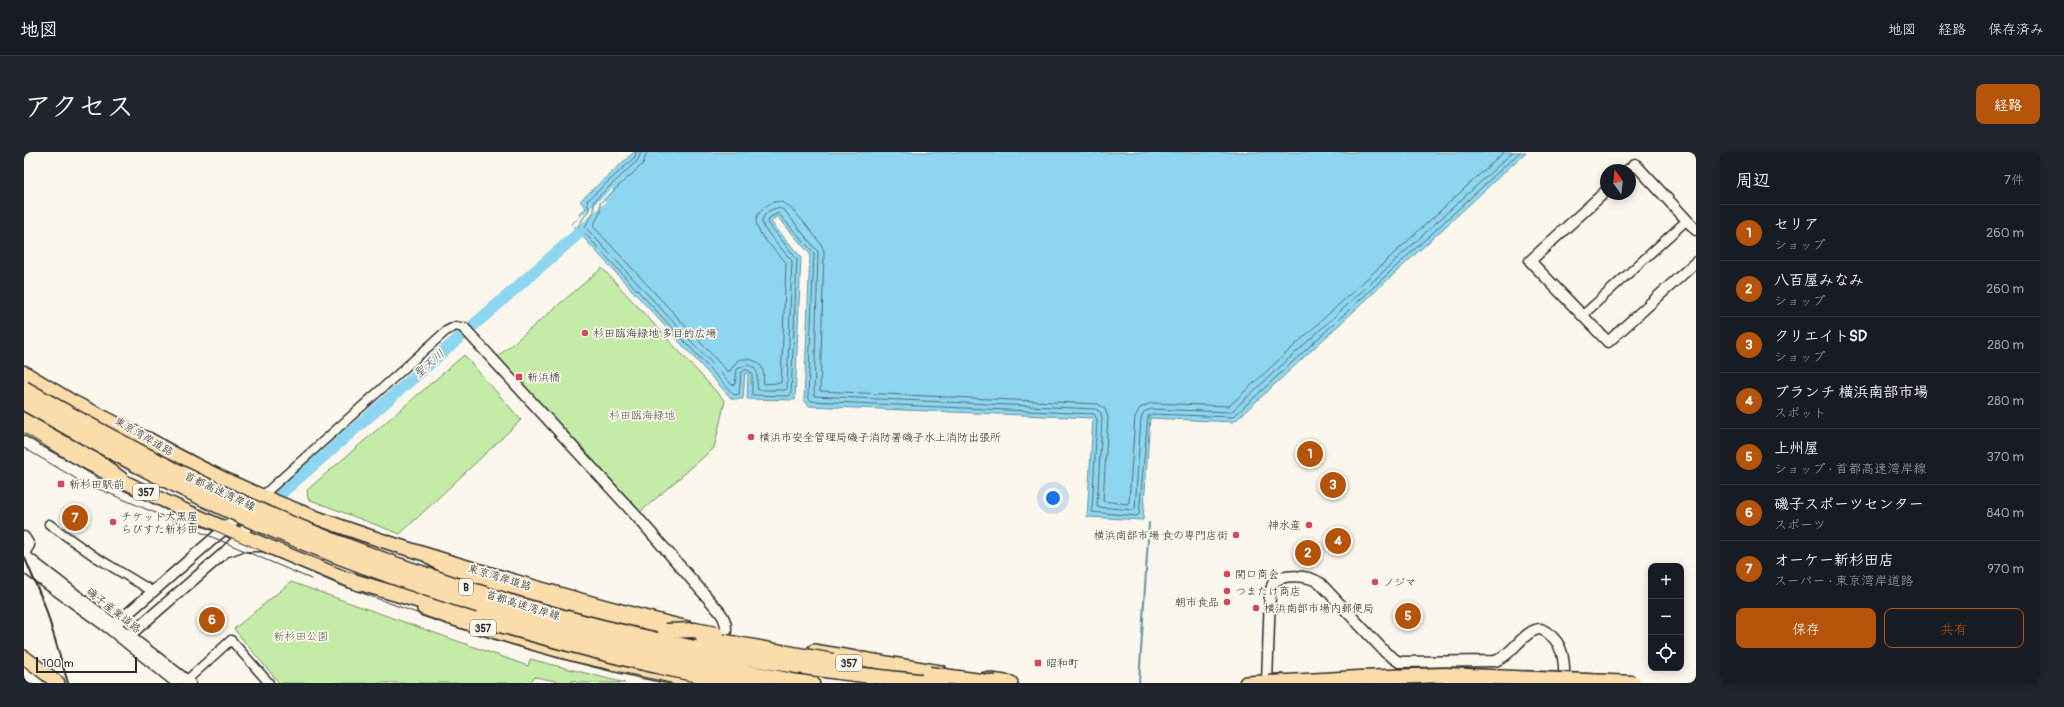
<!DOCTYPE html>
<html lang="ja">
<head>
<meta charset="utf-8">
<style>
	body { margin:0; font-family:Pangolin,"Klee One",sans-serif; background:#20242c; color:#f1f3f6 }
	.controls { position:absolute; right:12px; bottom:12px; display:grid; overflow:hidden; border-radius:8px; box-shadow:0 2px 10px #0003 }
	.controls button { width:36px; height:36px; display:grid; place-items:center; padding:0; border:0; border-bottom:1px solid #363941; background:#171b24; color:#f1f3f6; font:20px sans-serif }
	.compass { position:absolute; left:1576px; top:12px; width:36px; height:36px; border-radius:50%; background:#171b24; box-shadow:0 2px 10px #0003; rotate:345deg }
	.scale { position:absolute; left:12px; bottom:10px; width:101px; box-sizing:border-box; padding-left:4px; border:2px solid #2b2b2b; border-top:0; font-size:11px; line-height:14px; white-space:nowrap; color:#2b2b2b; -webkit-text-stroke:3px #fbf7ec; paint-order:stroke }
	.you { position:absolute; left:1029px; top:346px; width:14px; height:14px; margin:-10px; border:3px solid #fff; border-radius:50%; background:#1a73e8; box-shadow:0 0 0 6px #1a73e833 }
	.badge { display:grid; place-items:center; width:26px; height:26px; border-radius:50%; background:#b45309; color:#fff; font-size:13px; font-weight:700 }
	.pin { position:absolute; translate:-50% -50%; border:2px solid #fff; box-shadow:0 1px 4px #0006 }
	.list { margin:0; padding:0; list-style:none }
	h2 { display:flex; justify-content:space-between; align-items:center; height:52px; margin:0; padding:0 16px; font-size:17px }
	h2 small { font-size:13px; font-weight:400; color:#9ea1a6 }
	.list li { display:grid; grid-template-columns:26px 1fr auto; gap:12px; align-items:center; box-sizing:border-box; height:56px; padding:0 16px; border-top:1px solid #363941 }
	.list b { display:block; font-size:15px; white-space:nowrap }
	.list p { margin:0; font-size:13px; white-space:nowrap; color:#9ea1a6 }
	.list em { font-size:13px; font-style:normal; color:#9ea1a6 }
	.actions { display:flex; gap:8px; padding:12px 16px }
	.actions a { flex:1; padding:9px 0; border:1px solid #b45309; border-radius:8px; text-align:center; font-size:14px; color:#b45309 }
	.actions .main { background:#b45309; color:#fff }
	.icon { flex:none; width:22px; height:22px; fill:none; stroke:currentColor; stroke-width:2; stroke-linecap:round; stroke-linejoin:round }
	.map { position:relative; flex:none; width:1672px; height:531px; overflow:hidden; border-radius:8px }
	header { display:flex; align-items:center; gap:24px; box-sizing:border-box; height:56px; padding:0 20px; background:#171b24; border-bottom:1px solid #363941 }
	header strong { font-size:19px }
	nav { display:flex; gap:22px; margin-inline-start:auto; font-size:14px }
	.intro { display:flex; align-items:center; justify-content:space-between; box-sizing:border-box; height:96px; padding:0 24px }
	h1 { margin:0; font-size:28px }
	.button { padding:10px 18px; border-radius:8px; background:#b45309; color:#fff; font-size:14px; font-weight:700 }
	main { display:flex; gap:24px; padding:0 24px }
	aside { flex:1; background:#171b24; border-radius:8px; box-shadow:0 2px 10px #0003 }
	.map>svg:first-child { display:block }
	.green { fill:#c4eca7; stroke:#788c69 }
	.water { fill:#8ed6ef; stroke:#6692a1 }
	.pier { fill:#fbf7ec }
	.lines { fill:none; stroke-linecap:round; stroke-linejoin:round }
	.shore { stroke:#536f79; stroke-width:1 }
	.stream { stroke:#6692a1; stroke-width:2 }
	.river { stroke:#8ed6ef; stroke-width:12 }
	.minor-casing { stroke:#2b2b2b; stroke-width:11 }
	.tertiary-casing { stroke:#2b2b2b; stroke-width:13 }
	.trunk-casing { stroke:#2b2b2b; stroke-width:16 }
	.motorway-casing { stroke:#2b2b2b; stroke-width:17 }
	.minor { stroke:#fbf7ec; stroke-width:8 }
	.tertiary { stroke:#fbf7ec; stroke-width:10 }
	.trunk { stroke:#fbddab; stroke-width:13 }
	.motorway { stroke:#fbddab; stroke-width:14 }
	.tram { stroke:#2b2b2b; stroke-width:1 }
	.rail { stroke:#2b2b2b; stroke-width:2 }
	.motorway-bridge-casing { stroke:#2b2b2b; stroke-width:17; stroke-linecap:butt }
	.motorway-bridge { stroke:#fbddab; stroke-width:14 }
	.poi-dot { fill:#d1495b; stroke:#fbf7ec; stroke-width:1.5 }
	.labels { text-anchor:middle; stroke-width:3.5; stroke-linejoin:round; paint-order:stroke }
	.shield { fill:#fbf7ec; stroke:#696865; stroke-width:1 }
	.shield-label { font-size:10px; font-weight:bold; fill:#2b2b2b }
	.poi-label { font-size:11px; fill:#2b2b2b; stroke:#fbf7ec; text-anchor:start }
	.park-label { font-size:11px; fill:#515b4a; stroke:#fbf7ec }
	.street-label { font-size:11px; fill:#2b2b2b; stroke:#fbf7ec }
	.water-label { font-size:12px; font-style:italic; fill:#44565c; stroke:#fbf7ec }
</style>
</head>
<body>
<header>
<strong>地図</strong>
<nav><a>地図</a><a>経路</a><a>保存済み</a></nav>
</header>
<div class="intro"><h1>アクセス</h1><a class="button">経路</a></div>
<main>
<div class="map">
<svg width="1672" height="531" viewBox="0 0 1672 531">
	<rect width="100%" height="100%" fill="#fbf7ec"/>
	<filter id="ink" filterUnits="userSpaceOnUse"><feTurbulence type="fractalNoise" baseFrequency=".025" numOctaves="2"/><feDisplacementMap in="SourceGraphic" scale="8" xChannelSelector="R" yChannelSelector="G"/><feConvolveMatrix kernelMatrix="1 2 1 2 8 2 1 2 1" color-interpolation-filters="sRGB"/></filter>
	<g filter="url(#ink)">
		<!-- green -->
		<path class="green" d="M578 116 701 249 690 296 614 362 472 206Z
			M440 203 497 268 376 382 284 347 283 338Z
			M267 430 504 514 506 507 601 531H553L550 528 546 531H542L511 525 505 531H255L210 477Z"/>
		<!-- water -->
		<path class="water" d="M610 0H1502L1210 270 1126 266 1119 368 1063 365 1069 266 785 254 780 248 786 102 753 64 747 70 777 105 771 248 723 247 724 222 721 221 719 247H708L547 72 557 65 555 62 562 56 556 49Z"/>
		<!-- pier -->
		<path class="pier" d="M588 37 590 39 578 49 582 50 559 70 558 68 554 75 552 73 548 76 546 74Z"/>
		<g class="lines">
			<!-- shore -->
			<path class="shore" d="M612 0 611 5 563 49 565 58 554 74 710 243 715 242 717 221 722 217 728 221V243L765 244 767 242 773 107 744 71 745 66 754 61 790 101 784 245 787 249 1070 262 1073 267 1068 360 1113 364 1115 362 1124 264 1128 262 1209 265 1496 0
				M617 0 614 8 570 49V59L561 75 708 233 711 232 713 217 723 213C738 215 731 228 734 238H761L763 237 768 109 740 76 738 70C739 60 752 52 761 59L794 100 790 244 1072 257 1077 261 1078 267 1073 355 1109 358 1111 357 1117 266 1120 260 1127 257 1207 260 1489 0
				M623 0 619 12 576 51V61L569 74 703 219H706L714 208C724 205 736 208 739 219 740 223 739 228 740 232L757 231 762 111C754 99 737 88 733 74 731 68 733 62 738 58 743 53 749 48 757 50 768 53 789 82 797 92L800 99 796 239 1074 252 1081 257 1084 265 1079 349 1103 352 1105 350 1111 265 1116 256 1127 251 1205 254 1480 0"/>
			<!-- stream -->
			<path class="stream" d="M1115 531 1125 371"/>
			<!-- river -->
			<path class="river" d="M254 344 555 81"/>
			<defs>
				<path id="minor" d="M1559 163 1663 68
					M237 345 422 179 432 174 440 176
					M25 372 70 404 128 439
					M163 528 207 488 245 531"/>
				<path id="tertiary" d="M1604 18 1611 12 1672 78
					M1582 39 1506 109 1584 190 1672 110
					M440 176 615 367 695 459C705 471 703 482 697 495
					M0 385 5 393 0 401
					M204 399 218 394H237
					M0 403 166 531
					M0 415 86 477 153 531
					M86 477 220 360
					M100 488 199 402 217 384 230 363
					M1243 531 1246 441 1249 431C1259 421 1284 423 1296 431L1362 501 1375 510 1471 509C1488 504 1500 477 1517 477 1540 488 1541 509 1540 531"/>
				<path id="trunk" d="M0 275C106 339 220 385 335 432
					M124 287C224 346 332 382 443 415 516 437 590 458 664 476
					M400 457C491 488 584 514 679 531
					M790 499 916 520
					M0 505 34 531
					M961 527 987 531
					M1222 531 1256 529"/>
				<path id="motorway" d="M0 221 48 250 132 292
					M0 264 58 298 97 327
					M406 405 429 419 442 425 523 449 653 481
					M326 428 456 467
					M764 528 788 531"/>
			</defs>
			<!-- minor casing -->
			<use href="#minor" class="minor-casing"/>
			<!-- tertiary casing -->
			<use href="#tertiary" class="tertiary-casing"/>
			<!-- trunk casing -->
			<use href="#trunk" class="trunk-casing"/>
			<!-- motorway casing -->
			<use href="#motorway" class="motorway-casing"/>
			<!-- minor -->
			<use href="#minor" class="minor"/>
			<!-- tertiary -->
			<use href="#tertiary" class="tertiary"/>
			<!-- trunk -->
			<use href="#trunk" class="trunk"/>
			<!-- motorway -->
			<use href="#motorway" class="motorway"/>
			<!-- tram -->
			<path class="tram" d="M0 281 80 330 313 432 423 472 484 491 537 507 647 531
				M0 296 56 329 287 427"/>
			<!-- rail -->
			<path class="rail" d="M0 404 21 454 44 531"/>
			<defs>
				<path id="motorway-bridge" d="M0 236C83 284 168 329 256 367 466 456 690 512 917 531
					M0 251C81 297 163 342 249 378 357 424 470 461 583 490 643 506 704 516 764 528
					M456 467C509 483 562 497 615 510 653 518 692 529 730 528
					M641 479 671 478 692 482
					M679 486 809 509
					M905 522 971 531
					M1245 531 1335 526 1421 523 1610 531"/>
			</defs>
			<!-- motorway-bridge casing -->
			<use href="#motorway-bridge" class="motorway-bridge-casing"/>
			<!-- motorway-bridge -->
			<use href="#motorway-bridge" class="motorway-bridge"/>
		</g>
	</g>
	<!-- markers -->
	<g class="poi-dot">
		<circle cx="561" cy="181" r="4"/>
		<rect x="491" y="221" width="8" height="8" rx="2"/>
		<circle cx="727" cy="285" r="4"/>
		<rect x="33" y="328" width="8" height="8" rx="2"/>
		<circle cx="89" cy="370" r="4"/>
		<circle cx="1285" cy="373" r="4"/>
		<circle cx="1212" cy="383" r="4"/>
		<circle cx="1203" cy="422" r="4"/>
		<circle cx="1351" cy="430" r="4"/>
		<circle cx="1203" cy="439" r="4"/>
		<circle cx="1203" cy="450" r="4"/>
		<circle cx="1232" cy="456" r="4"/>
		<rect x="1010" y="507" width="8" height="8" rx="2"/>
	</g>
	<g class="labels">
		<!-- shield labels -->
		<g class="shield">
			<rect x="109" y="332" width="26" height="16" rx="3"/>
			<rect x="435" y="427" width="14" height="16" rx="3"/>
			<rect x="446" y="468" width="26" height="16" rx="3"/>
			<rect x="812" y="503" width="26" height="16" rx="3"/>
		</g>
		<g class="shield-label">
			<text x="122" y="344">357</text>
			<text x="442" y="439">B</text>
			<text x="459" y="480">357</text>
			<text x="825" y="515">357</text>
		</g>
		<!-- poi labels -->
		<g class="poi-label">
			<text x="569" y="185">杉田臨海緑地 多目的広場</text>
			<text x="503" y="229">新浜橋</text>
			<text x="735" y="289">横浜市安全管理局磯子消防署磯子水上消防出張所</text>
			<text x="45" y="336">新杉田駅前</text>
			<text x="97" y="368">チケット大黒屋<tspan x="97" dy="13">らびすた新杉田</tspan></text>
			<text x="1277" y="377" text-anchor="end">神水産</text>
			<text x="1204" y="387" text-anchor="end">横浜南部市場 食の専門店街</text>
			<text x="1211" y="426">関口商会</text>
			<text x="1359" y="434">ノジマ</text>
			<text x="1211" y="443">つまたけ商店</text>
			<text x="1195" y="454" text-anchor="end">朝市食品</text>
			<text x="1240" y="460">横浜南部市場内郵便局</text>
			<text x="1022" y="515">昭和町</text>
		</g>
		<!-- park labels -->
		<g class="park-label">
			<text x="618" y="267">杉田臨海緑地</text>
			<text x="277" y="488">新杉田公園</text>
		</g>
		<!-- street labels -->
		<g class="street-label">
			<text transform="translate(120 284) rotate(30)" y="4">東京湾岸道路</text>
			<text transform="translate(196 339) rotate(25)" y="4">首都高速湾岸線</text>
			<text transform="translate(476 425) rotate(17)" y="4">東京湾岸道路</text>
			<text transform="translate(499 453) rotate(17)" y="4">首都高速湾岸線</text>
			<text transform="translate(90 458) rotate(38)" y="4">磯子産業道路</text>
		</g>
		<!-- water labels -->
		<g class="water-label">
			<text transform="translate(405 212) rotate(-41)" y="4">聖天川</text>
		</g>
	</g>
</svg>
<div class="controls">
<button>+</button>
<button>−</button>
<button><svg class="icon" aria-label="locate" viewBox="0 0 24 24"><circle cx="12" cy="12" r="6"/><path d="M12 2v4M12 18v4M2 12h4M18 12h4"/></svg></button>
</div>
<svg class="compass" viewBox="-18 -18 36 36"><path d="M0-13l5 13h-10z" fill="#e53935"/><path d="M0 13l5-13h-10z" fill="#9ea1a6"/></svg>
<div class="scale">100 m</div>
<div class="you"></div>
<div class="pin badge" style="left:1286px;top:302px">1</div>
<div class="pin badge" style="left:1284px;top:401px">2</div>
<div class="pin badge" style="left:1309px;top:333px">3</div>
<div class="pin badge" style="left:1314px;top:389px">4</div>
<div class="pin badge" style="left:1384px;top:464px">5</div>
<div class="pin badge" style="left:188px;top:468px">6</div>
<div class="pin badge" style="left:51px;top:366px">7</div>
</div>
<aside>
<h2>周辺<small>7件</small></h2>
<ul class="list">
<li><span class="badge">1</span><div><b>セリア</b><p>ショップ</p></div><em>260 m</em></li>
<li><span class="badge">2</span><div><b>八百屋みなみ</b><p>ショップ</p></div><em>260 m</em></li>
<li><span class="badge">3</span><div><b>クリエイトSD</b><p>ショップ</p></div><em>280 m</em></li>
<li><span class="badge">4</span><div><b>ブランチ 横浜南部市場</b><p>スポット</p></div><em>280 m</em></li>
<li><span class="badge">5</span><div><b>上州屋</b><p>ショップ · 首都高速湾岸線</p></div><em>370 m</em></li>
<li><span class="badge">6</span><div><b>磯子スポーツセンター</b><p>スポーツ</p></div><em>840 m</em></li>
<li><span class="badge">7</span><div><b>オーケー新杉田店</b><p>スーパー · 東京湾岸道路</p></div><em>970 m</em></li>
</ul>
<div class="actions"><a class="main">保存</a><a>共有</a></div>
</aside>
</main>
</body>
</html>
